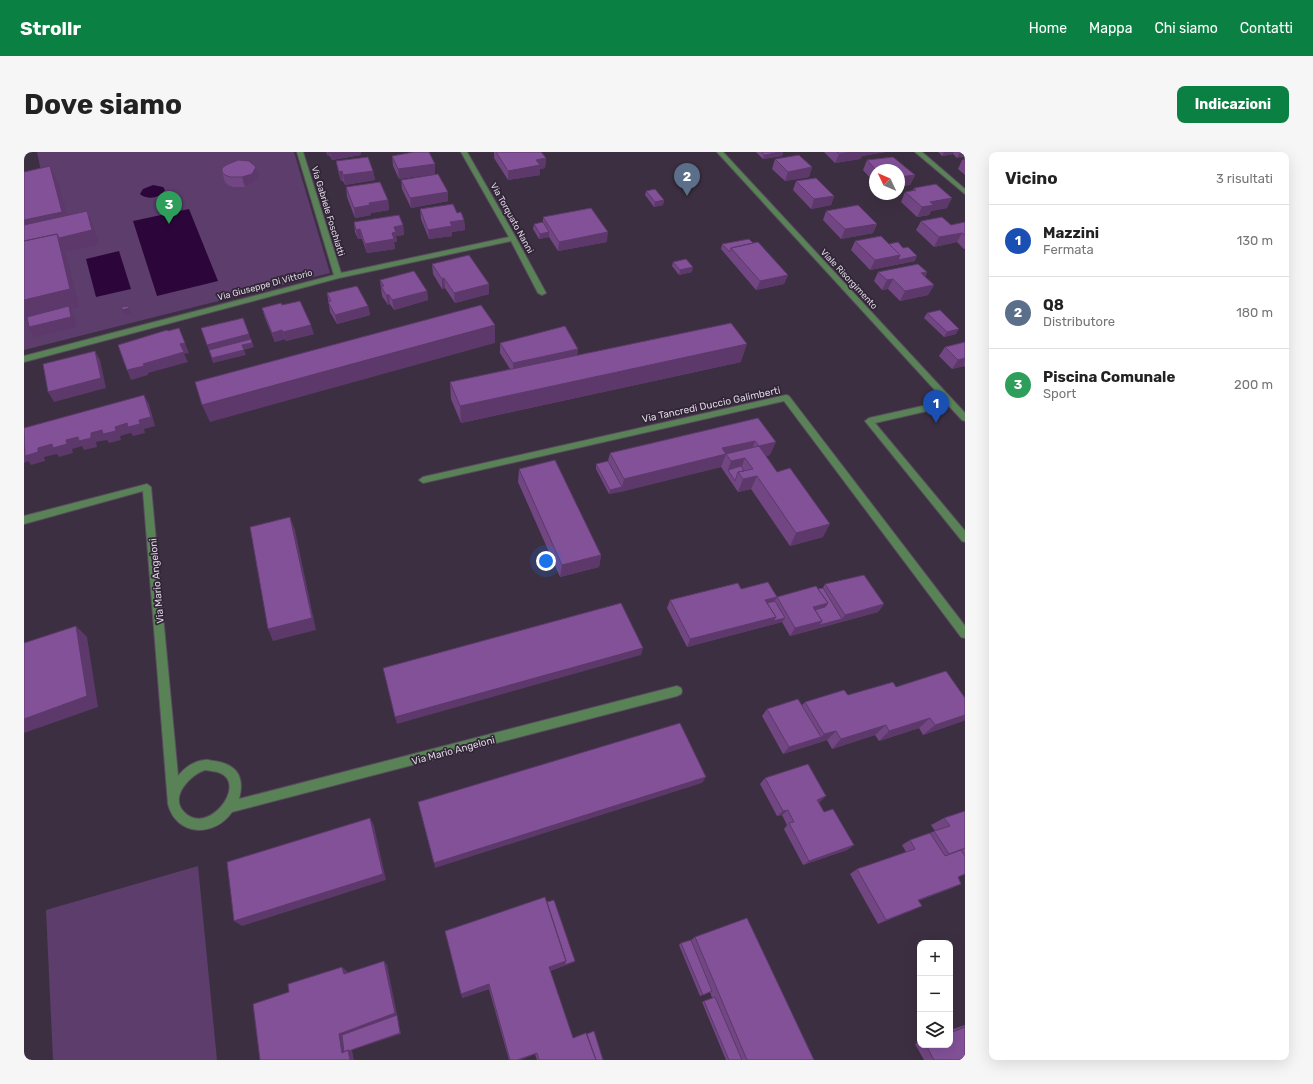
<!DOCTYPE html>
<html lang="it">
<head>
<meta charset="utf-8">
<style>
	body { margin:0; font-family:Rubik,sans-serif; background:#f6f6f6; color:#222 }
	.controls { position:absolute; right:12px; bottom:12px; display:grid; overflow:hidden; border-radius:8px; box-shadow:0 4px 16px #0002 }
	.controls button { width:36px; height:36px; display:grid; place-items:center; padding:0; border:0; border-bottom:1px solid #e0e0e0; background:#fff; color:#222; font:20px sans-serif }
	.compass { position:absolute; left:845px; top:12px; width:36px; height:36px; border-radius:50%; background:#fff; box-shadow:0 4px 16px #0002; rotate:314deg }
	.you { position:absolute; left:522px; top:409px; width:14px; height:14px; margin:-10px; border:3px solid #fff; border-radius:50%; background:#1a73e8; box-shadow:0 0 0 6px #1a73e833 }
	.badge { display:grid; place-items:center; width:26px; height:26px; border-radius:50%; background:#0b8043; color:#fff; font-size:13px; font-weight:700 }
	.pin { position:absolute; translate:-50% -33px; filter:drop-shadow(0 1px 2px #0008) }
	.pin::after { content:''; position:absolute; top:21px; width:14px; height:12px; background:inherit; clip-path:polygon(0 0,100% 0,50% 100%) }
	.list { margin:0; padding:0; list-style:none }
	h2 { display:flex; justify-content:space-between; align-items:center; height:52px; margin:0; padding:0 16px; font-size:17px }
	h2 small { font-size:13px; font-weight:400; color:#767676 }
	.list li { display:grid; grid-template-columns:26px 1fr auto; gap:12px; align-items:center; box-sizing:border-box; height:72px; padding:0 16px; border-top:1px solid #e0e0e0 }
	.list b { display:block; font-size:15px; white-space:nowrap }
	.list p { margin:0; font-size:13px; white-space:nowrap; color:#767676 }
	.list em { font-size:13px; font-style:normal; color:#767676 }
	.icon { flex:none; width:22px; height:22px; fill:none; stroke:currentColor; stroke-width:2; stroke-linecap:round; stroke-linejoin:round }
	.map { position:relative; flex:none; width:941px; height:908px; overflow:hidden; border-radius:8px }
	header { display:flex; align-items:center; gap:24px; box-sizing:border-box; height:56px; padding:0 20px; background:#0b8043; color:#fff }
	header strong { font-size:19px }
	nav { display:flex; gap:22px; margin-inline-start:auto; font-size:14px }
	.intro { display:flex; align-items:center; justify-content:space-between; box-sizing:border-box; height:96px; padding:0 24px }
	h1 { margin:0; font-size:28px }
	.button { padding:10px 18px; border-radius:8px; background:#0b8043; color:#fff; font-size:14px; font-weight:700 }
	main { display:flex; gap:24px; padding:0 24px }
	aside { flex:1; background:#fff; border-radius:8px; box-shadow:0 4px 16px #0002 }
	.map>svg:first-child { display:block }
	.green { fill:#5d3d6c }
	.water { fill:#2c063a }
	.lines { fill:none; stroke-linecap:round; stroke-linejoin:round }
	.minor-casing { stroke:#594d5e; stroke-width:2 }
	.minor { fill:#598356; fill-rule:evenodd }
	.wall { fill:#714683 }
	.shaded-wall { fill:#5c396a }
	.building { fill:#835198; stroke:#5c396a; fill-rule:evenodd }
	.labels { text-anchor:middle; stroke-width:3.5; stroke-linejoin:round; paint-order:stroke }
	.far-street-label { font-size:9px; fill:#ded6e2; stroke:#312537 }
	.street-label { font-size:10px; fill:#ded6e2; stroke:#312537 }
</style>
</head>
<body>
<header>
<strong>Strollr</strong>
<nav><a>Home</a><a>Mappa</a><a>Chi siamo</a><a>Contatti</a></nav>
</header>
<div class="intro"><h1>Dove siamo</h1><a class="button">Indicazioni</a></div>
<main>
<div class="map">
<svg width="941" height="908" viewBox="0 0 941 908">
	<rect width="100%" height="100%" fill="#3c2f41"/>
	<!-- green -->
	<path class="green" d="M13 0H270L306 121 0 198V22L17 19Z
		M174 714 193 908H29L22 758Z"/>
	<!-- water -->
	<path class="water" d="M129 33 139 35 141 38C136 46 125 48 117 43L116 42 119 37Z
		M165 57 194 129 133 144 109 69Z
		M95 99 107 137 72 145 62 107Z"/>
	<g class="lines">
		<defs>
			<path id="minor" d="M273 0H279L317 121 485 85 437 0H443L492 86 522 141 518 143 514 141 487 89 315 126 0 210V204L310 123Z
				M693 0H699L941 261V269L938 268 925 254 851 271 941 379V390L938 389 841 269 845 266 921 249Z
				M891 0H898L941 37V42Z
				M762 243 765 244 941 474V486L937 485 760 249 399 331 395 328 399 325Z
				M123 332 127 335 154 624C160 616 170 609 181 608 184 607 187 609 190 609 213 612 221 625 215 647L653 534 657 536 658 539 657 542 653 544 208 660C190 686 152 684 144 652L119 339 0 372V364ZM181 618C186 619 192 619 196 621 224 632 184 685 160 660 145 645 166 623 181 618Z"/>
		</defs>
		<!-- minor casing -->
		<use href="#minor" class="minor-casing"/>
		<!-- minor -->
		<use href="#minor" class="minor"/>
	</g>
	<!-- wall -->
	<path class="wall" d="M302 0H337V3L308 8 306 4H304Z
		M470 0H517L522 6 521 16 516 17V23L484 28 470 6Z
		M732 0H759L758 4 739 7Z
		M800 0H861L838 4 836 7 811 11Z
		M914 0H941L933 6 929 2 918 4Z
		M368 4 411 22 375 27 369 14Z
		M869 5 891 23 886 33 875 34V18H851V27L848 28 839 18 843 8Z
		M751 7 788 15 785 25 761 29 748 17Z
		M941 7V23L934 17 938 8Z
		M312 9 349 19 351 28 321 33 319 29H317L314 19Z
		M198 20 235 24 230 31 221 35H209L204 33 201 30Z
		M377 28 424 49 387 56 378 37Z
		M772 29 810 44 807 53 787 57 769 38Z
		M322 35 364 48 365 58 347 61V63L331 66 323 45Z
		M890 36 923 56 907 59 905 63 893 65 877 50 881 40 888 39Z
		M622 39 640 48 639 53 630 55 621 43Z
		M396 57 433 61 440 68 441 78 428 80V84L405 87 397 67Z
		M802 59 853 72 849 81 817 87 799 68Z
		M519 65 583 90 534 99 525 85 515 87 509 77 510 72 519 70Z
		M897 69 927 73 941 70V97H940L933 90 910 95 892 78Z
		M330 70 379 73 380 83 372 84 373 90H370L371 97 343 101 338 87H334L331 80Z
		M831 89 865 92 891 109 846 118 827 98Z
		M729 91 764 123 760 132 732 138 697 97 698 92Z
		M649 110 668 120 655 123 648 114Z
		M408 112 465 132V142L431 151 421 136 418 137 409 122Z
		M854 120H903L901 125 910 133 904 143 876 149 864 137 858 138 850 129Z
		M356 128 403 139 404 148 370 158 366 152 364 153 358 144Z
		M303 141 344 154 346 163 313 172 306 160Z
		M258 153 290 182 262 189 261 187 251 190 241 166 238 156Z
		M903 161 932 182 920 185 900 166Z
		M941 190V215L940 214 928 217 915 204 921 195Z
		M476 191 554 197 553 203 717 210 437 271 427 247 426 230 486 217 476 201Z
		M734 266 746 303 742 304 799 385 766 394 727 337 714 340 697 315 585 342 572 317V312L584 309 586 301Z
		M495 317 577 403 575 415 536 425 494 330Z
		M801 432 860 452 854 460 766 484 758 470 663 495 643 456 646 448 717 437 753 445 751 449 753 445 799 436Z
		M872 535 941 546V568L939 569 899 583 895 576 855 589 851 583 808 597 803 588 759 602 738 564 743 557 778 553 781 550 824 543Z
		M741 626 796 650H795L800 660 830 693 823 698 779 713 760 677 763 673 758 663 753 664 736 632Z
		M941 659V722L934 725 937 732 928 736 894 749 889 758 854 772 826 722 833 717 882 700 878 693 886 688 906 681 911 679 907 673 920 666Z
		M523 750 551 809 550 810 526 819 549 886 579 908H513L511 902 496 908H485L465 837 438 846Z
		M671 785 790 908H702L678 850 688 846 686 840 676 844 655 793 657 791 667 788Z
		M941 873V908H900L891 892 896 890V893H926V878Z"/>
	<!-- shaded-wall -->
	<path class="shaded-wall" d="M303 0H306V4H304Z
		M306 0H337V3L308 8Z
		M757 0H759L758 4 739 7 740 3Z
		M828 0H861L838 4 836 7 811 11 815 2Z
		M920 0H930L929 2 918 4Z
		M936 0H941V5L933 6Z
		M522 6 521 16 516 17V23L484 28V19L512 8Z
		M411 12V22L375 27 374 17Z
		M26 14 35 32 47 78 0 89V68Z
		M232 15 235 24 230 31 221 35 218 25Z
		M788 15 785 25 761 29 764 20Z
		M318 19 319 29H317L315 20Z
		M349 19 351 28 321 33 319 23Z
		M851 21V27L848 28Z
		M891 23 886 33 875 34V25Z
		M424 40V49L387 56 386 46Z
		M810 44 807 53 787 57 790 47Z
		M928 46 923 56 907 59 905 63 893 65 898 55 906 50Z
		M364 48 365 58 347 61V63L331 66 330 56 345 51Z
		M640 48 639 53 630 55 631 50Z
		M63 59 69 73 75 92 42 100 55 155 47 157 50 164 53 175 10 185 5 175 46 157 0 169V148L33 82Z
		M440 68 441 78 428 80V84L405 87 404 78 426 70Z
		M853 72 849 81 817 87 821 77Z
		M379 73 380 83 372 84 373 90H370L371 97 343 101 341 92 368 81 370 75Z
		M336 77 338 87H334L332 78Z
		M525 80V85L515 87 516 82Z
		M584 80 583 90 534 99 535 90Z
		M938 81 933 90 910 95 915 85Z
		M876 103 893 104 891 109 846 118 851 108Z
		M669 115 668 120 655 123 656 118Z
		M903 120 898 130 897 121Z
		M764 123 760 132 732 138 736 129Z
		M420 126 421 136 418 137V127Z
		M869 127 864 137 858 138 863 128Z
		M465 132V142L431 151 430 141Z
		M910 133 904 143 876 149 881 139Z
		M403 139 404 148 370 158 368 148Z
		M362 143H365L366 152 364 153Z
		M104 154 107 161 101 163 98 158Z
		M344 154 346 163 313 172 311 163Z
		M287 173 290 182 262 189 259 180Z
		M471 173V191L186 270 178 253Z
		M155 176 165 201 160 202 164 210 124 221V223L107 228 103 218 156 192Z
		M935 177 932 182 920 185 923 180Z
		M258 178 261 187 251 190 248 181Z
		M225 182 230 195 220 198 222 203 189 211 183 193Z
		M723 192 717 210 437 271 436 254Z
		M554 197 553 207 489 221V211Z
		M71 199 76 208 82 236 30 250 24 240Z
		M941 206 940 214 928 217 934 208Z
		M120 243 125 252 131 274 120 277 121 281 109 284 107 281 96 284 97 288 85 291 83 288 72 290 73 295 60 298 58 294 48 297 49 301 35 305 33 302 20 305 21 309 7 313 4 309 0 311V300L115 268Z
		M731 289 726 302H702L697 315 597 340 600 327 698 296Z
		M752 290 746 303 729 307 735 294Z
		M721 306 716 319 704 318 707 309Z
		M733 324 727 337 714 340 719 327Z
		M598 335 597 340 585 342 586 338Z
		M266 365 271 378 292 478 249 489 244 477Z
		M806 372 799 385 766 394 772 381Z
		M577 403 575 415 536 425 538 413Z
		M753 445 748 453 741 455V448Z
		M804 451 798 459H786L789 455Z
		M860 452 854 460 792 477 795 473 818 467 821 463Z
		M752 465 761 466 758 470 663 495 666 487Z
		M798 469 792 477 766 484 771 476Z
		M52 474 63 485 74 555 0 581V567Z
		M619 496 617 503 373 572 371 565Z
		M941 563V568L939 569 899 583 911 573Z
		M906 566 895 576 855 589 865 579Z
		M862 573 851 583 808 597 817 587Z
		M812 579 803 588 791 592 800 582Z
		M797 585 791 592 759 602 765 595Z
		M682 625 678 631 411 716 410 711Z
		M802 644 796 650 787 653 793 648Z
		M764 658 758 663 753 664 759 659Z
		M346 666 350 674 362 728 218 774 210 769Z
		M830 693 823 698 779 713 785 709Z
		M937 732 928 736 885 752 894 748Z
		M898 754 889 758 854 772 862 768Z
		M360 809 363 813 377 882 328 898 330 908H326L318 901 315 882Z
		M542 809H551L550 810 523 820 525 815Z
		M318 815 323 819 324 826 320 822Z
		M465 832V837L438 846 437 842Z
		M513 901 511 902 496 908H493Z"/>
	<!-- building -->
	<path class="building" d="M390 0H405L411 12 374 17 368 4Z
		M472 0H517L522 6 512 8 516 13 484 19Z
		M738 0H757L740 3Z
		M813 0H828L815 2Z
		M775 3 788 15 764 20 751 7Z
		M344 5 349 19 319 23 318 19 315 20 312 9Z
		M869 5 891 23 875 25V18H857L856 17 852 18 843 8Z
		M214 8 225 9 232 15 228 22 218 25H206L201 23 198 20V16L202 13Z
		M26 14 38 60 0 68V20Z
		M414 22 424 40 386 46 377 28Z
		M792 26 810 44 790 47 772 29Z
		M356 30 364 48 345 51 346 53 330 56 322 35Z
		M912 32 928 46 906 50 910 53 898 55 881 40 892 38 890 36Z
		M631 37 640 48 631 50 622 39Z
		M429 52 433 61 437 60 440 68 426 70 428 74 404 78 396 57Z
		M834 53 853 72 821 77 802 59Z
		M567 56 584 80 535 90 519 65Z
		M63 59 68 78 35 86 33 82 0 89V73Z
		M375 63 379 73 370 75 372 80 368 81 370 87 341 92 336 77 332 78 330 70Z
		M918 65 927 73 941 70V83L938 81 915 85 897 69Z
		M519 70 525 80 516 82 510 72Z
		M33 82 46 137 0 148V89Z
		M857 84 876 103 851 108 831 89Z
		M725 87 729 91 707 96 706 100 698 92Z
		M734 90 764 123 736 129 707 96Z
		M874 90 879 96 884 95 893 104 874 108 876 103 865 92Z
		M445 103 465 132 430 141 420 126 418 127 408 112Z
		M662 107 669 115 656 118 649 110Z
		M894 112 903 120 897 121 910 133 881 139 869 127 863 128 854 120Z
		M390 119 403 139 368 148 365 143H362L357 134H360L356 128Z
		M333 134 344 154 311 163 304 150 307 149 303 141Z
		M276 149 287 173 259 180 258 178 248 181 238 156 257 151 258 153Z
		M457 153 471 173 178 253 171 230Z
		M45 154 47 165 5 175 3 165Z
		M104 154 105 156 98 158V155Z
		M916 158 935 177 923 180 903 161Z
		M219 166 225 182 183 193 177 176Z
		M707 171 723 192 436 254 426 230Z
		M541 174 554 197 489 211 476 191Z
		M155 176 161 191 156 192 160 200 119 212 120 214 103 218 94 193 143 178 144 179Z
		M227 187 228 191 218 193 220 198 188 206 185 198Z
		M941 190V206L934 208 921 195Z
		M71 199 77 226 24 240 19 212Z
		M120 243 127 265 115 268 116 272 104 275 103 271 91 275 92 279 79 282 78 278 67 281V286L55 289 54 285 42 288 43 292 29 296 28 292 14 296V300L1 304 0 276Z
		M734 266 752 290 735 294 753 320 766 316 806 372 772 381 733 324 719 327 714 320 729 317 721 306 707 309 702 302 600 327 586 301ZM731 289 735 294 702 302 698 296Z
		M531 308 577 403 538 413 495 317Z
		M584 309 598 335 586 338 572 312Z
		M717 314 720 319 714 320 711 329 704 318Z
		M266 365 288 466 244 477 226 375Z
		M840 423 860 452 821 463 801 432Z
		M744 430 753 445 741 448 752 465 666 487 646 448 714 431 717 437Z
		M792 434 804 451 789 455 798 469 771 476 753 445Z
		M799 436 818 467 795 473 798 469 791 458 801 455 804 451 794 437Z
		M751 449 761 466 749 469 752 465 743 451Z
		M597 451 619 496 371 565 359 516Z
		M52 474 63 544 0 567V491Z
		M922 519 941 546V563L911 573 906 566 865 579 862 573 817 587 812 579 800 582 781 550 820 538 824 543 869 530 872 535Z
		M774 547 797 585 765 595 743 557Z
		M656 571 682 625 410 711 394 650Z
		M784 612 802 644 793 648 800 660 809 657 830 693 785 709 765 671 770 670 764 658 759 659 741 626Z
		M941 659V696L925 702 910 679 926 674 920 666Z
		M346 666 359 722 210 769 203 710Z
		M906 681 921 704 937 698 941 704V722L934 725 937 732 894 748 898 754 862 768 833 717 891 697 886 688Z
		M521 745 542 809 525 815 549 886 562 881 572 908H515L513 901 493 908H486L465 832 437 842 421 779Z
		M530 748 551 809 540 813 542 809 523 750Z
		M723 766 790 908H723L671 785Z
		M667 788 688 839 679 843 657 791Z
		M360 809 371 861 315 882 318 901 324 898 326 908H236L229 852 265 840 264 832 318 815 320 822Z
		M691 845 718 908H705L680 849Z
		M373 863 376 881 327 898V899L324 898 320 900 318 883Z
		M941 875V908H910L902 893H926V881Z
		M570 879 579 908H572L563 882Z"/>
	<g class="labels">
		<!-- far-street labels -->
		<g class="far-street-label">
			<text transform="translate(304 59) rotate(73)" y="3">Via Gabriele Foschiatti</text>
			<text transform="translate(488 66) rotate(61)" y="3">Via Torquato Nanni</text>
			<text transform="translate(825 127) rotate(47)" y="3">Viale Risorgimento</text>
			<text transform="translate(241 133) rotate(-15)" y="3">Via Giuseppe Di Vittorio</text>
		</g>
		<!-- street labels -->
		<g class="street-label">
			<text transform="translate(687 252) rotate(-12)" y="4">Via Tancredi Duccio Galimberti</text>
			<text transform="translate(132 429) rotate(-95)" y="4">Via Mario Angeloni</text>
			<text transform="translate(429 598) rotate(-15)" y="4">Via Mario Angeloni</text>
		</g>
	</g>
</svg>
<div class="controls">
<button>+</button>
<button>−</button>
<button><svg class="icon" aria-label="layers" viewBox="0 0 24 24"><path d="M12 4l9 5-9 5-9-5zM3 14l9 5 9-5"/></svg></button>
</div>
<svg class="compass" viewBox="-18 -18 36 36"><path d="M0-13l5 13h-10z" fill="#e53935"/><path d="M0 13l5-13h-10z" fill="#767676"/></svg>
<div class="you"></div>
<div class="pin badge" style="left:912px;top:271px;background:#1a4fb4">1</div>
<div class="pin badge" style="left:663px;top:44px;background:#5c6f8a">2</div>
<div class="pin badge" style="left:145px;top:72px;background:#2e9e5b">3</div>
</div>
<aside>
<h2>Vicino<small>3 risultati</small></h2>
<ul class="list">
<li><span class="badge" style="background:#1a4fb4">1</span><div><b>Mazzini</b><p>Fermata</p></div><em>130 m</em></li>
<li><span class="badge" style="background:#5c6f8a">2</span><div><b>Q8</b><p>Distributore</p></div><em>180 m</em></li>
<li><span class="badge" style="background:#2e9e5b">3</span><div><b>Piscina Comunale</b><p>Sport</p></div><em>200 m</em></li>
</ul>
</aside>
</main>
</body>
</html>
